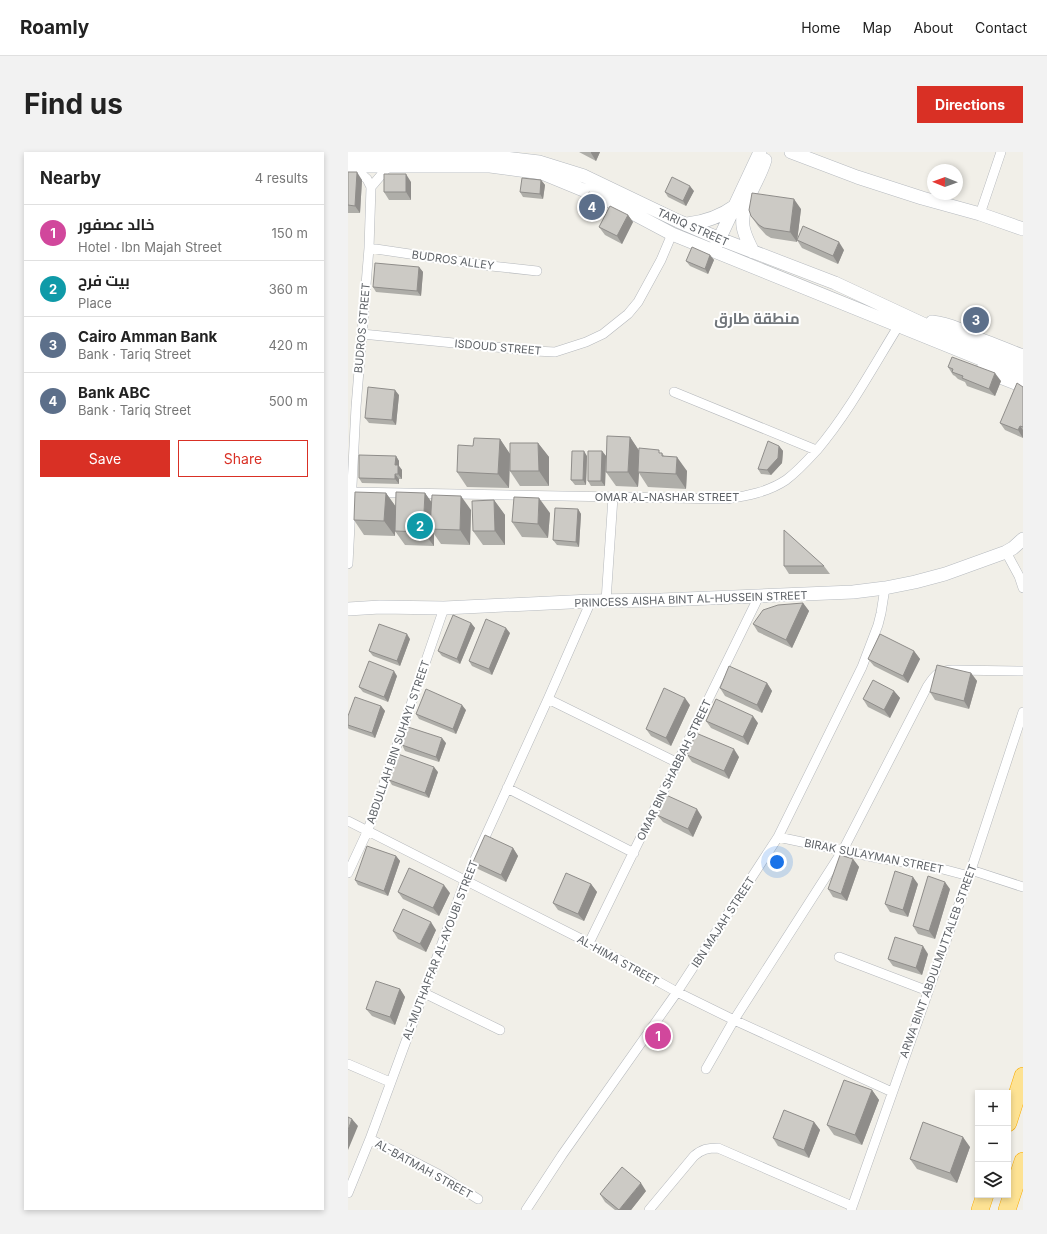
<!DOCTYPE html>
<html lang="en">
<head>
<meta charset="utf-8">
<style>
	body { margin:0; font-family:Inter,Cairo,sans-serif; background:#f2f2f2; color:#222 }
	.controls { position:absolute; right:12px; bottom:12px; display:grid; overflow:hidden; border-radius:0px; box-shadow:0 2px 6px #0003 }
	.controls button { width:36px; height:36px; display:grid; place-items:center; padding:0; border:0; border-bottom:1px solid #e0e0e0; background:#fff; color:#222; font:20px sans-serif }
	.compass { position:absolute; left:579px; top:12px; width:36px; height:36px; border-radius:50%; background:#fff; box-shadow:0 2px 6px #0003; rotate:271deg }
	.you { position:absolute; left:429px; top:710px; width:14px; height:14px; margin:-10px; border:3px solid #fff; border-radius:50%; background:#1a73e8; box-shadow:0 0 0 6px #1a73e833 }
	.badge { display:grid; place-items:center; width:26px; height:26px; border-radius:50%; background:#d93025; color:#fff; font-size:13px; font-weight:700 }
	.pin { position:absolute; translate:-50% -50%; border:2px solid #fff; box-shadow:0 1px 4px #0006 }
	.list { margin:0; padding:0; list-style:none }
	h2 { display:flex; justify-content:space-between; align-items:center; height:52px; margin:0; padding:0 16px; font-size:17px }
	h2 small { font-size:13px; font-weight:400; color:#767676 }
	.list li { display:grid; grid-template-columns:26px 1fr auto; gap:12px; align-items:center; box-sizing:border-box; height:56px; padding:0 16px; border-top:1px solid #e0e0e0 }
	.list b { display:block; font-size:15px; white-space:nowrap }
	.list p { margin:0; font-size:13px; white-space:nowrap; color:#767676 }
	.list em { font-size:13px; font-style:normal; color:#767676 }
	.actions { display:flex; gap:8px; padding:12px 16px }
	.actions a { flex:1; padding:9px 0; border:1px solid #d93025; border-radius:0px; text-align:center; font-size:14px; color:#d93025 }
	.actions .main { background:#d93025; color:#fff }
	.icon { flex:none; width:22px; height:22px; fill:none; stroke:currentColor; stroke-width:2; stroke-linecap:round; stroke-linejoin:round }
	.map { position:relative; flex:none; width:675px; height:1058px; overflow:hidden; border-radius:0px }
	header { display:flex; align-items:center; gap:24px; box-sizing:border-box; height:56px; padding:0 20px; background:#fff; border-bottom:1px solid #e0e0e0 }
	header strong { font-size:19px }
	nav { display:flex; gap:22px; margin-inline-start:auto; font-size:14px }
	.intro { display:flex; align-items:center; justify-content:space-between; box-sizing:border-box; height:96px; padding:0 24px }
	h1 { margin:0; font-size:28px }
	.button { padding:10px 18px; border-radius:0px; background:#d93025; color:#fff; font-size:14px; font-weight:700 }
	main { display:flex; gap:24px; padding:0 24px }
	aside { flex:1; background:#fff; border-radius:0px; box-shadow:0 2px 6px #0003 }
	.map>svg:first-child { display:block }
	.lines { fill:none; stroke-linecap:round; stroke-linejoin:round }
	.street-casing { stroke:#b5b8bc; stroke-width:10 }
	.secondary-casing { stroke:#b6babf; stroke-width:14 }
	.highway-casing { stroke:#f9ab00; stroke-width:18 }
	.street { stroke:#fff; stroke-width:9 }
	.secondary { stroke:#fff; stroke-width:13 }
	.highway { stroke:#fde293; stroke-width:17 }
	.wall { fill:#afaea9 }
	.shaded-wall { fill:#8f8d8a }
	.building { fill:#cccac5; stroke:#8f8d8a }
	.labels { text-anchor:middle; stroke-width:4; stroke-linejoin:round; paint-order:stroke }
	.street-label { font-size:11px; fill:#5f6368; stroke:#fff }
	.district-label { font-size:15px; font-weight:bold; fill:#70757a; stroke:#fff }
</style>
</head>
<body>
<header>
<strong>Roamly</strong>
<nav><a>Home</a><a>Map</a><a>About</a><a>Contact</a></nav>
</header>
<div class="intro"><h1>Find us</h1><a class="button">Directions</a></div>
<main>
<aside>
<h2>Nearby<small>4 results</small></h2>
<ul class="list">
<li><span class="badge" style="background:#d1479c">1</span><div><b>خالد عصفور</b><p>Hotel · Ibn Majah Street</p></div><em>150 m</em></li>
<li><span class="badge" style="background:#0f9aa8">2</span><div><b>بيت فرح</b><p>Place</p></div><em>360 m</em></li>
<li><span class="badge" style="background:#5c6f8a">3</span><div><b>Cairo Amman Bank</b><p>Bank · Tariq Street</p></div><em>420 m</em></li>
<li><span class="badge" style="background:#5c6f8a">4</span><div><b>Bank ABC</b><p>Bank · Tariq Street</p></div><em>500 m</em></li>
</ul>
<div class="actions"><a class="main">Save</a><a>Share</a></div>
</aside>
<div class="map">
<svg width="675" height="1058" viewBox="0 0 675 1058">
	<rect width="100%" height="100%" fill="#f1efe8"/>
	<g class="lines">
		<defs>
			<path id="street" d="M23 35 40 15
				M632 62 653 0
				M21 96 143 114 189 119
				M14 182 187 199 207 200 238 190 255 182 280 162 290 150 313 108 324 82
				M326 240 468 298
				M3 340 378 347C399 344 420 340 438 328 450 319 459 309 469 298 501 260 525 215 551 173
				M658 400 671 424 675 436
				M0 412 8 255 21 96 23 35 19 27 5 15
				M258 449 265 345
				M200 547 330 611
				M159 636 286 701
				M0 669 241 791 329 840 386 868 544 940
				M430 685 530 706 583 714 621 724
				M623 718 675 735
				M0 721 20 678 96 456
				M241 791 411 444
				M491 805 580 839
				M76 841 152 878
				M0 912 42 930
				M358 917 386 868 495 698 579 535C587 523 589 519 605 518L675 519
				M22 987 90 1022 130 1047
				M0 1041 22 987 117 729 200 547 243 449
				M178 1058 214 1003 329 840 430 685 514 515 530 473 533 461 537 436
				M301 1058 346 1004C354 997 360 996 370 996L504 1054
				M503 1058 621 724 675 560"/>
			<path id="secondary" d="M443 0 509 25 574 46 632 62 675 77
				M0 1 140 4 191 10 236 24 330 69 372 87 487 131 605 186 675 214
				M0 14H142L194 21 262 49 324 82 675 224
				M339 72C357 70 372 65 387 54
				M368 94 412 0
				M405 100C401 91 396 83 395 74 392 51 411 30 417 8
				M584 170C602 172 618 180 634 188 648 193 661 199 675 204
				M634 218 675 234
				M0 457 32 455 96 456 243 449 313 448 505 440 537 436 567 430 597 422 658 400 665 396 675 387"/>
			<path id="highway" d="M660 971 675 924
				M632 1058 637 1043
				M659 1058 675 1009"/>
		</defs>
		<!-- street casing -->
		<use href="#street" class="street-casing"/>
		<!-- secondary casing -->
		<use href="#secondary" class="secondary-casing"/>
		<!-- highway casing -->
		<use href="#highway" class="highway-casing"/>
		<!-- street -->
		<use href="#street" class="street"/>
		<!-- secondary -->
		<use href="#secondary" class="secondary"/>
		<!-- highway -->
		<use href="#highway" class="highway"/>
	</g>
	<!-- wall -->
	<path class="wall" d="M231 0H252L248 9Z
		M0 20 14 28 12 61H0Z
		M193 28 197 33 195 47 175 45 172 40Z
		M63 30V48H41L36 40Z
		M346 39 338 54 320 45 317 40Z
		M253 50 244 66 235 61 232 56Z
		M453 57 449 88 496 98 490 112 454 96 449 88V90L423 86 418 83 410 74 403 64Z
		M280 63 285 70 274 92 257 83 251 75Z
		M362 103 366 108 360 122 342 114 338 109Z
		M71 115 75 120 73 144 28 140 25 135Z
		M600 215 653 229 647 244 619 234 617 230 610 227 607 224 605 223Z
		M675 235V286L657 278 652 271Z
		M51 243 48 273 21 271 17 266Z
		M282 285 291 299 314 301 316 304 339 319 338 337 300 335 291 321 290 335 268 334 258 320Z
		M152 287 162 302 161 336 119 335 109 320 125 294Z
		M190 291 201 305V334H172L162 319Z
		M431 294 435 299 434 311 423 323 413 322 410 317Z
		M254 299 258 304 257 334H243L240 329Z
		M48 304 51 309V314L54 318V327H51V332L14 331 11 326Z
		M239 304 238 333H227L223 328Z
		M38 341 48 355 77 341 83 350 123 358 122 393 93 392 86 382V394L57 393 47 379V384L16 383 6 368Z
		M146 348 157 363V393H135L125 379Z
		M230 357 233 362 231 395 209 393 205 388Z
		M202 361 200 386 174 385 164 370Z
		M436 414H476L482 422H441Z
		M455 451 461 459 444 496 410 480 405 472Z
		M123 471 127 476 112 512 94 504 90 499Z
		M162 481 144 523 124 514 121 509Z
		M62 487 52 514 25 504 21 499Z
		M566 499 572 507 560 531 526 514 520 507Z
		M623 521 629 529 621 557 587 548 582 540Z
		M49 524 40 550 15 540 11 535Z
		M419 531 424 539 414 561 377 544 372 536Z
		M546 539 552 546 542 566 520 555 515 547Z
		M342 553 323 594 303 584 298 577Z
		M33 554 37 559 27 586 1 577 0 576V564Z
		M118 558 108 582 71 567 68 562Z
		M358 569 410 571 400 593 363 576Z
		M98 591 91 610 57 599 54 593Z
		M339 603 391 605 381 627 344 610Z
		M90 620 81 646 44 633 41 628Z
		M309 663 354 665 345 685 315 670Z
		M165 696 170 704 158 730 130 717 125 710Z
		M48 704 52 709 40 744 10 733 7 728Z
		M505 707 511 715 499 749 485 745 480 737Z
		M243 732 249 740 236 769 210 758 205 751Z
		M570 732 560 765 542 760 537 752Z
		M602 737 587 787 570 782 565 774Z
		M50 740 102 741 91 764 55 747Z
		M88 778 78 800 50 787 45 779Z
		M580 802 574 823 545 814 540 807Z
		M52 837 57 845 47 873 24 864 18 857Z
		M524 938 531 948 514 993 486 983 479 973Z
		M466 970 472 978 461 1006 430 994 425 986Z
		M622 995 609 1031 569 1017 562 1007Z
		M298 1039 283 1058H267L257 1050 252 1042Z"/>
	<!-- shaded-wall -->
	<path class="shaded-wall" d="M243 0H252L248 9 243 1Z
		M9 20 14 28 12 61 7 54Z
		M58 22 63 30V48L58 40Z
		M193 28 197 33 195 47 192 42Z
		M342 34 346 39 338 54 335 49Z
		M250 45 253 50 244 66 240 61Z
		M446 47 453 57 449 90 442 80Z
		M280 63 285 70 274 92 269 84Z
		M491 90 496 98 490 112 485 104Z
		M362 103 366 108 360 122 357 117Z
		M71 115 75 120 73 144 69 139Z
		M647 221 653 229 647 244 641 237Z
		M47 238 51 243 48 273 44 268Z
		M672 274 675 278V286L670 278Z
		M282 285 292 300 290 320 291 321 290 335 280 320Z
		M152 287 162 302 161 336 150 322Z
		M190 291 201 305V334L191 319Z
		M431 294 435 299 434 311 423 323 419 318Z
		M236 299 239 304 238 333 235 328Z
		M254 299 258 304 257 334 253 329Z
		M48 304 51 309V314L54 318V327L50 322 47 313Z
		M329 305 339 319 338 337 328 322Z
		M47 322 51 327V332L47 327Z
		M38 341 48 355 47 384 36 369Z
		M77 341 87 355 82 377 86 382V394L75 380Z
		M113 344 123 358 122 393 112 378Z
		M191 346 202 361 200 386 190 372Z
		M146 348 157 363V393L147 379Z
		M230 357 233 362 231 395 228 390Z
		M455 451 461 459 444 496 438 488Z
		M123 471 127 476 112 512 109 507Z
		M158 476 162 481 144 523 141 517Z
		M59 482 62 487 52 514 49 509Z
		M566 499 572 507 560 531 555 524Z
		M46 519 49 524 40 550 36 545Z
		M623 521 629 529 621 557 616 549Z
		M419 531 424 539 414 561 409 553Z
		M546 539 552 546 542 566 536 558Z
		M337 546 342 553 323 594 318 586Z
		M114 553 118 558 108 582 105 577Z
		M33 554 37 559 27 586 24 581Z
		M405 564 410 571 400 593 395 585Z
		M94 586 98 591 91 610 88 605Z
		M386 597 391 605 381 627 376 619Z
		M86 615 90 620 81 646 77 641Z
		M349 657 354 665 345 685 340 677Z
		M165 696 170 704 158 730 153 723Z
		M48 704 52 709 40 744 36 739Z
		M505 707 511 715 499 749 493 742Z
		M565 725 570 732 560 765 555 758Z
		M597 730 602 737 587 787 581 779Z
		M243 732 249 740 236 769 230 762Z
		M96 733 102 741 91 764 85 756Z
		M83 770 88 778 78 800 72 792Z
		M575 794 580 802 574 823 568 816Z
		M52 837 57 845 47 873 42 865Z
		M524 938 531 948 514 993 507 983Z
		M4 967 10 974 0 998V978Z
		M466 970 472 978 461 1006 456 998Z
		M615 985 622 995 609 1031 602 1021Z
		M293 1031 298 1039 283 1058H271Z"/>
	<!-- building -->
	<path class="building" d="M0 20H9L7 54 0 53Z
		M36 22H58V40H36Z
		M324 25 342 34 335 49 317 40Z
		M174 26 193 28 192 42 172 40Z
		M241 40 250 45 240 61 232 56Z
		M404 41 446 47 442 80 416 76 411 73 403 64 401 58Z
		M262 54 280 63 269 84 251 75Z
		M455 74 491 90 485 104 449 88Z
		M344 95 362 103 357 117 338 109Z
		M27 111 71 115 69 139 25 135Z
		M604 205 647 221 641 237 614 226 615 224 604 220 605 217 600 215Z
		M669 231 675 235V275L672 274 670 278 652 271Z
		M20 235 47 238 44 268 17 266Z
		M259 284 282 285 280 320H258Z
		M126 286 152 287 150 322 109 320 110 293 125 294Z
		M420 289 431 294 430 306 419 318 410 317Z
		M162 291H190L191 319H162Z
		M291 296 311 298V301H314V304L329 305 328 322 290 320Z
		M224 299H236L235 328H223Z
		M240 299H254L253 329H240Z
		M11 303 48 304 47 313H50V322H47V327L11 326Z
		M7 340 38 341 36 369 6 368Z
		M48 340 77 341 75 380 47 379Z
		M84 343 113 344 112 378 82 377Z
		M166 345 191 346 190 372 164 370Z
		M146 348 147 379H125L124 349Z
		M207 356 230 357 228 390 205 388Z
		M436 378 476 414H436Z
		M455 451 438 488 405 472 415 458 430 453Z
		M105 463 123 471 109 507 90 499Z
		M138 467 158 476 141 517 121 509Z
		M31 472 59 482 49 509 21 499Z
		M532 482 566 499 555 524 520 507Z
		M21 509 46 519 36 545 11 535Z
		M589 513 623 521 616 549 582 540Z
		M381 514 419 531 409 553 372 536Z
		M525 528 546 539 536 558 515 547Z
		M316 536 337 546 318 586 298 577Z
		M78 537 114 553 105 577 68 562Z
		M7 545 33 554 24 581 0 573V564Z
		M368 547 405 564 395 585 358 569Z
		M60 575 94 586 88 605 54 593Z
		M348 581 386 597 376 619 339 603Z
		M50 602 86 615 77 641 41 628Z
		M318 643 349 657 340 677 309 663Z
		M137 683 165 696 153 723 125 710Z
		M19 694 48 704 36 739 7 728Z
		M492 703 505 707 493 742 480 737Z
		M61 716 96 733 85 756 50 740Z
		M547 719 565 725 555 758 537 752Z
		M218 721 243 732 230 762 205 751Z
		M580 724 597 730 581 779 565 774Z
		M55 757 83 770 72 792 45 779Z
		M547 785 575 794 568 816 540 807Z
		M28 829 52 837 42 865 18 857Z
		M496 928 524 938 507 983 479 973Z
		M436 958 466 970 456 998 425 986Z
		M0 965 4 967 0 978Z
		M575 970 615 985 602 1021 562 1007Z
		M274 1015 293 1031 271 1058 252 1042Z"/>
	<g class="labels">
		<!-- street labels -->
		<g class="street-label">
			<text transform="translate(345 75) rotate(24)" y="4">TARIQ STREET</text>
			<text transform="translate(105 108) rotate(8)" y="4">BUDROS ALLEY</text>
			<text transform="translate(14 176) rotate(-85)" y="4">BUDROS STREET</text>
			<text transform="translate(150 195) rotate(5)" y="4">ISDOUD STREET</text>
			<text x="319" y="349">OMAR AL-NASHAR STREET</text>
			<text transform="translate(343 447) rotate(-2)" y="4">PRINCESS AISHA BINT AL-HUSSEIN STREET</text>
			<text transform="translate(50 590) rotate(-71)" y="4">ABDULLAH BIN SUHAYL STREET</text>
			<text transform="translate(326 618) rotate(-64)" y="4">OMAR BIN SHABBAH STREET</text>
			<text transform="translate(526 704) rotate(11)" y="4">BIRAK SULAYMAN STREET</text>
			<text transform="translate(375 770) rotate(-57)" y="4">IBN MAJAH STREET</text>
			<text transform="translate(92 798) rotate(-69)" y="4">AL-MUTHAFFAR AL-AYOUBI STREET</text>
			<text transform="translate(270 808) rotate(29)" y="4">AL-HIMA STREET</text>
			<text transform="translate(590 809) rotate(-70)" y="4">ARWA BINT ABDULMUTTALEB STREET</text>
			<text transform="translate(76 1017) rotate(29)" y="4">AL-BATMAH STREET</text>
		</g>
		<!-- district labels -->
		<g class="district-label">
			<text x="409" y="172">منطقة طارق</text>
		</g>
	</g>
</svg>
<div class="controls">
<button>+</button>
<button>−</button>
<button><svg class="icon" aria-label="layers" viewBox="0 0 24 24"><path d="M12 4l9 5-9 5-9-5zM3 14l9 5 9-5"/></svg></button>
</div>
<svg class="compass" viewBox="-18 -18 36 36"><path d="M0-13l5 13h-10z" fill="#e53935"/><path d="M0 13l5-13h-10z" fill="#767676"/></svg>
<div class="you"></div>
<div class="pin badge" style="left:310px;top:884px;background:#d1479c">1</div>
<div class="pin badge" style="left:72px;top:374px;background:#0f9aa8">2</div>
<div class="pin badge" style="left:628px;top:168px;background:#5c6f8a">3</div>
<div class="pin badge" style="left:244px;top:55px;background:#5c6f8a">4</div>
</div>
</main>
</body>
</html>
